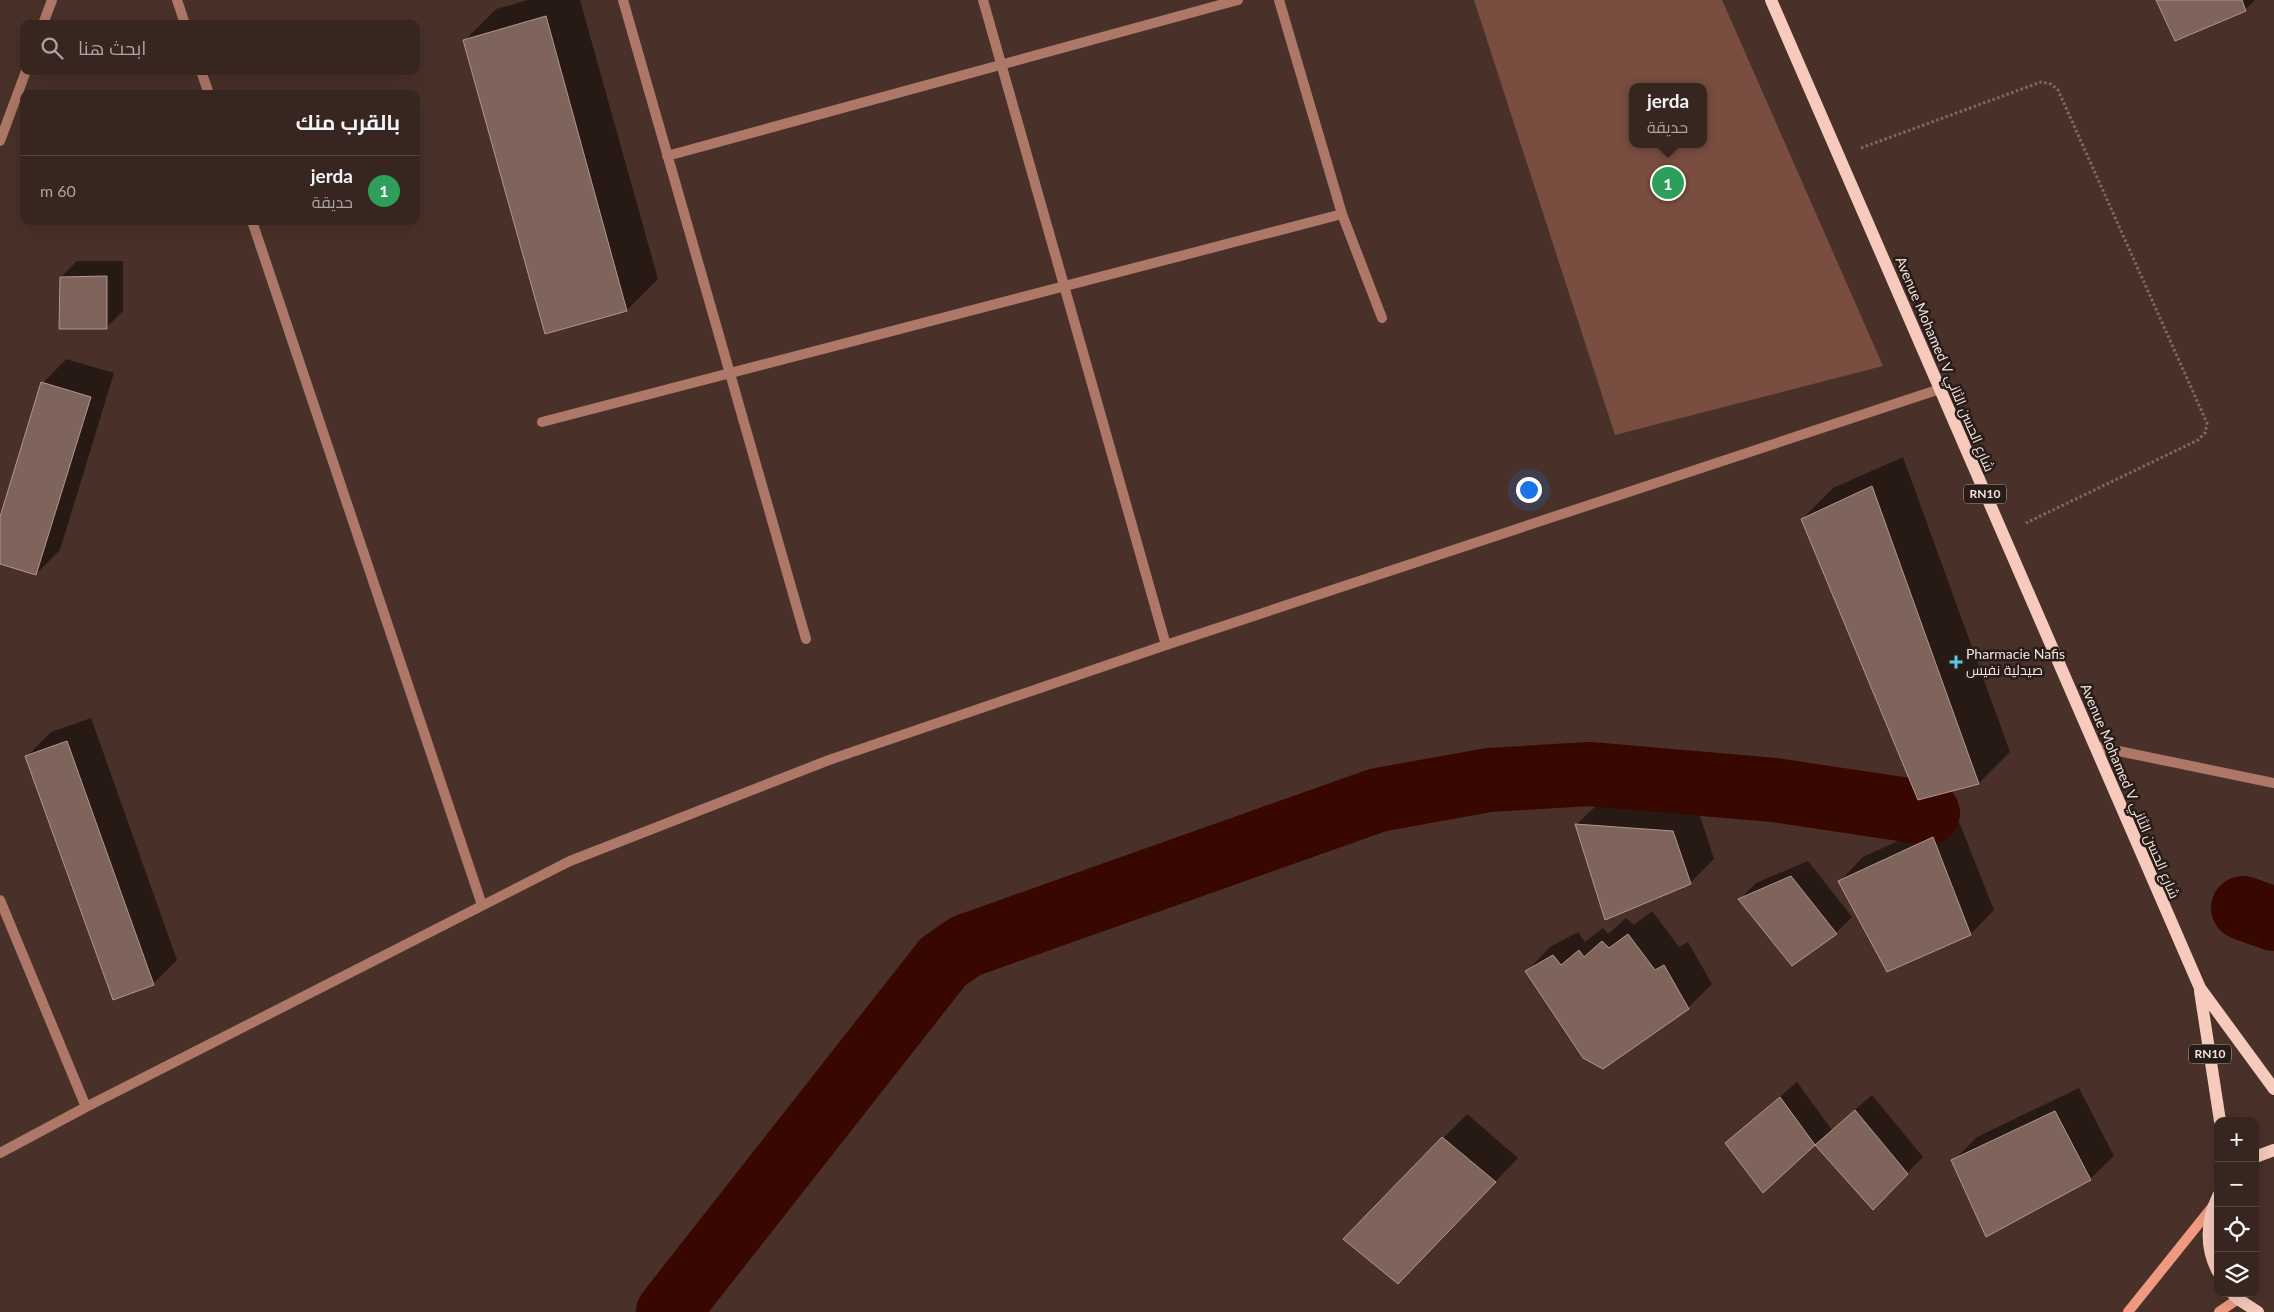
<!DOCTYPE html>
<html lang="ar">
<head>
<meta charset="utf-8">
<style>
	body { margin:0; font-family:Lato,Cairo,sans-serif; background:#42312c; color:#f1f3f6; direction:rtl }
	.controls { position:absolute; right:15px; bottom:15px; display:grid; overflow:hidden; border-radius:10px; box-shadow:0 5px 20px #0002 }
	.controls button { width:45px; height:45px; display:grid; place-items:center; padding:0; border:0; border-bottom:1px solid #51423d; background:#37251f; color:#f1f3f6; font:25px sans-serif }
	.you { position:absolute; left:1528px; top:489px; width:18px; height:18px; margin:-12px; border:4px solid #fff; border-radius:50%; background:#1a73e8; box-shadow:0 0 0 8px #1a73e833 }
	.badge { display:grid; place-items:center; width:32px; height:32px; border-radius:50%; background:#5ac8e5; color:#fff; font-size:16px; font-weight:700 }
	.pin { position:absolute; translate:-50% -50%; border:2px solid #fff; box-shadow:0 1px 5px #0006 }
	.popup { position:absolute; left:1629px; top:83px; width:78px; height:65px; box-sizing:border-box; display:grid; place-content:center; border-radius:10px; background:#37251f; filter:drop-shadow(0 1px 4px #0005); font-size:16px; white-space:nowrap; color:#aaa5a4 }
	.popup b { font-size:19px; color:#f1f3f6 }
	.popup::after { content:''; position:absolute; left:50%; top:100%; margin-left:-10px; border:10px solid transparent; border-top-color:#37251f }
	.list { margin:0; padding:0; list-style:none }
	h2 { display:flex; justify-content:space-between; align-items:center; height:65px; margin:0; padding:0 20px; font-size:21px }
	h2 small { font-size:16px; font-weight:400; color:#aaa5a4 }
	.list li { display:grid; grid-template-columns:32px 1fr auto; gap:15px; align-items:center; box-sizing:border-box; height:70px; padding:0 20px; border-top:1px solid #51423d }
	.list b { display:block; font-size:19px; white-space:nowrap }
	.list p { margin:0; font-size:16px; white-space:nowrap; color:#aaa5a4 }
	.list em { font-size:16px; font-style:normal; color:#aaa5a4 }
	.icon { flex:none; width:28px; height:28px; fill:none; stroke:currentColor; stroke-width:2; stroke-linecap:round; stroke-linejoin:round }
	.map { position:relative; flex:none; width:2274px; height:1312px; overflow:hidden; direction:ltr }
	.search { position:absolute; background:#37251f; box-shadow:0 5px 20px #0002; left:20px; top:20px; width:400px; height:55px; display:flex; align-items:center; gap:12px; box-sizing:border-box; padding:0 18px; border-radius:10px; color:#aaa5a4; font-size:19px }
	.panel { position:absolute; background:#37251f; box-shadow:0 5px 20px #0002; left:20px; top:90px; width:400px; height:135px; border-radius:10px; direction:rtl }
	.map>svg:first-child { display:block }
	.green { fill:#794e41; fill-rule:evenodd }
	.shadow { fill:#0007 }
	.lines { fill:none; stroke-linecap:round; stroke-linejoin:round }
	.river { stroke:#380700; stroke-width:64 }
	.building { fill:#7f645b; stroke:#b4968d }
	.path { stroke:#7f6a63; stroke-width:3; stroke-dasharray:2.5 2.5; stroke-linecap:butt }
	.lane { stroke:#ad7867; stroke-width:10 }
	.street { stroke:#ad7867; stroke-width:10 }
	.secondary { stroke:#ef9a80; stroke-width:10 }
	.primary { stroke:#f6cabc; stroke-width:12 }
	.poi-dot { fill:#5ac8e5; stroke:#271c18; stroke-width:2 }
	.labels { text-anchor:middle; stroke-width:5; stroke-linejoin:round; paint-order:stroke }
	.shield { fill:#271c18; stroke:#b6a7a3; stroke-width:1 }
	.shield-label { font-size:12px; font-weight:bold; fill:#f3e3de }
	.street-label { font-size:14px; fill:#f3e3de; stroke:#271c18 }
	.poi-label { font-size:14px; fill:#f3e3de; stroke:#271c18; text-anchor:start }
</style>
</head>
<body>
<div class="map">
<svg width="2274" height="1312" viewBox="0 0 2274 1312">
	<rect width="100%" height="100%" fill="#493129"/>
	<!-- green -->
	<path class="green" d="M1474 0H1722L1883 366 1615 435ZM1633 87H1703V144H1633Z"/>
	<!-- shadow -->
	<path class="shadow" d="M528 0H580L658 279 627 310 465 40 496 9Z
		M2157 0H2255L2245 10Z
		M77 261H123V311L107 327 61 277Z
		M66 359 114 373 60 550 36 574 0 562V522L43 383Z
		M1903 457 2010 752 1979 783 1919 799 1802 519 1833 488Z
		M91 718 177 960 153 984 27 756 51 732Z
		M1601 801 1697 807 1714 859 1690 883 1577 824Z
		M1956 814 1994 910 1971 934 1840 881 1863 857Z
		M1808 861 1852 917 1836 933 1740 899 1756 883Z
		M1652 911 1679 947 1688 942 1712 984 1688 1008 1527 971 1550 947 1578 932 1585 942 1603 928 1608 934 1626 918 1634 925Z
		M1797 1082 1832 1130 1872 1095 1923 1157 1873 1208 1815 1143 1763 1191 1727 1143Z
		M2079 1088 2114 1156 2090 1179 1953 1161 1977 1137Z
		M1467 1114 1518 1158 1422 1258 1344 1239Z"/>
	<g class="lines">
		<!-- river -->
		<path class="river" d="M2243 908 2274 919
			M668 1312 943 962 966 946 1378 800 1489 780 1589 774 1774 790 1928 813"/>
	</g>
	<!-- building -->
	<path class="building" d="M2156 0H2242L2246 11 2175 41Z
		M546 16 627 311 545 334 463 40Z
		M107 276V329H59L60 277Z
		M41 382 91 397 36 575 0 564V517Z
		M1872 486 1979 784 1918 800 1801 519Z
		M67 741 154 985 113 1000 25 756Z
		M1575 824 1673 831 1691 884 1605 920Z
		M1933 837 1971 935 1887 972 1838 881Z
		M1791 876 1837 934 1792 966 1738 899Z
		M1628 934 1655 970 1664 965 1689 1009 1603 1069 1583 1058 1525 971 1553 955 1561 965 1579 950 1584 957 1602 941 1609 948Z
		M1780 1097 1815 1145 1763 1193 1725 1143Z
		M1855 1110 1908 1174 1873 1210 1815 1145Z
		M2055 1111 2091 1180 1986 1237 1951 1160Z
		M1442 1137 1496 1182 1398 1284 1343 1239Z"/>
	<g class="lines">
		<!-- path -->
		<path class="path" d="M1861 148 2041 82 2051 84 2058 90 2207 423 2205 433 2198 440 2026 523"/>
		<!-- lane -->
		<path class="lane" d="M177 0 185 24
			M623 0 806 639
			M983 0 1166 645
			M1279 0 1342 214 1382 318
			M43 24 52 0
			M201 71 209 94
			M0 141 26 71
			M667 156 1238 0
			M252 221 482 905
			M542 422 1342 214
			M2094 746 2274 783"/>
		<!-- street -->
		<path class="street" d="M0 900 86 1107 570 861 829 760 1166 645 1940 389
			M0 1153 86 1107"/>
		<!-- secondary -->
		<path class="secondary" d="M2128 1312 2213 1206
			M2219 1312 2238 1299"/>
		<!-- primary -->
		<path class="primary" d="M1771 0 2200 988 2274 1089
			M2200 991 2220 1121
			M2255 1157 2274 1150
			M2218 1196C2206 1221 2205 1248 2218 1272
			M2232 1293 2238 1299 2258 1312"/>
	</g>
	<!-- markers -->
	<path class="poi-dot" d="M1953.5 654.5h5v5h5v5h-5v5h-5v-5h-5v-5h5z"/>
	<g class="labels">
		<!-- shield labels -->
		<g class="shield">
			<rect x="1964" y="484.5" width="42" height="19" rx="4"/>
			<rect x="2189" y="1044.5" width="42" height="19" rx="4"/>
		</g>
		<g class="shield-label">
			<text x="1985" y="498">RN10</text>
			<text x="2210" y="1058">RN10</text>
		</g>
		<!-- street labels -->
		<g class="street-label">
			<text transform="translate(1945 364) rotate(67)" y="5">Avenue Mohamed V شارع الحسن الثاني</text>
			<text transform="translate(2130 791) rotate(67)" y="5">Avenue Mohamed V شارع الحسن الثاني</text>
		</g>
		<!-- poi labels -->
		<g class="poi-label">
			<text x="1966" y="659">Pharmacie Nafis<tspan x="1966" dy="16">صيدلية نفيس</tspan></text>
		</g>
	</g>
</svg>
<div class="controls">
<button>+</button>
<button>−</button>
<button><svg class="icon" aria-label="locate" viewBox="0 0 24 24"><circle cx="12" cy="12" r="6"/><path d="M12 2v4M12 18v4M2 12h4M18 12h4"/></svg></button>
<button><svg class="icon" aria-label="layers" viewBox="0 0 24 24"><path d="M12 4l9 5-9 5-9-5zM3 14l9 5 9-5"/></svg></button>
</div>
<div class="you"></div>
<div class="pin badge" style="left:1668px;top:183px;background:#2e9e5b">1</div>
<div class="popup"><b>jerda</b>حديقة</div>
<div class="search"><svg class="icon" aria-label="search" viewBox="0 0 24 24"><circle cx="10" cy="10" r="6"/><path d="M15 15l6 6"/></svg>ابحث هنا</div>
<section class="panel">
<h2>بالقرب منك<small></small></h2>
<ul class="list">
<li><span class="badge" style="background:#2e9e5b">1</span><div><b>jerda</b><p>حديقة</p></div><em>60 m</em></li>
</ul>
</section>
</div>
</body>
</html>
